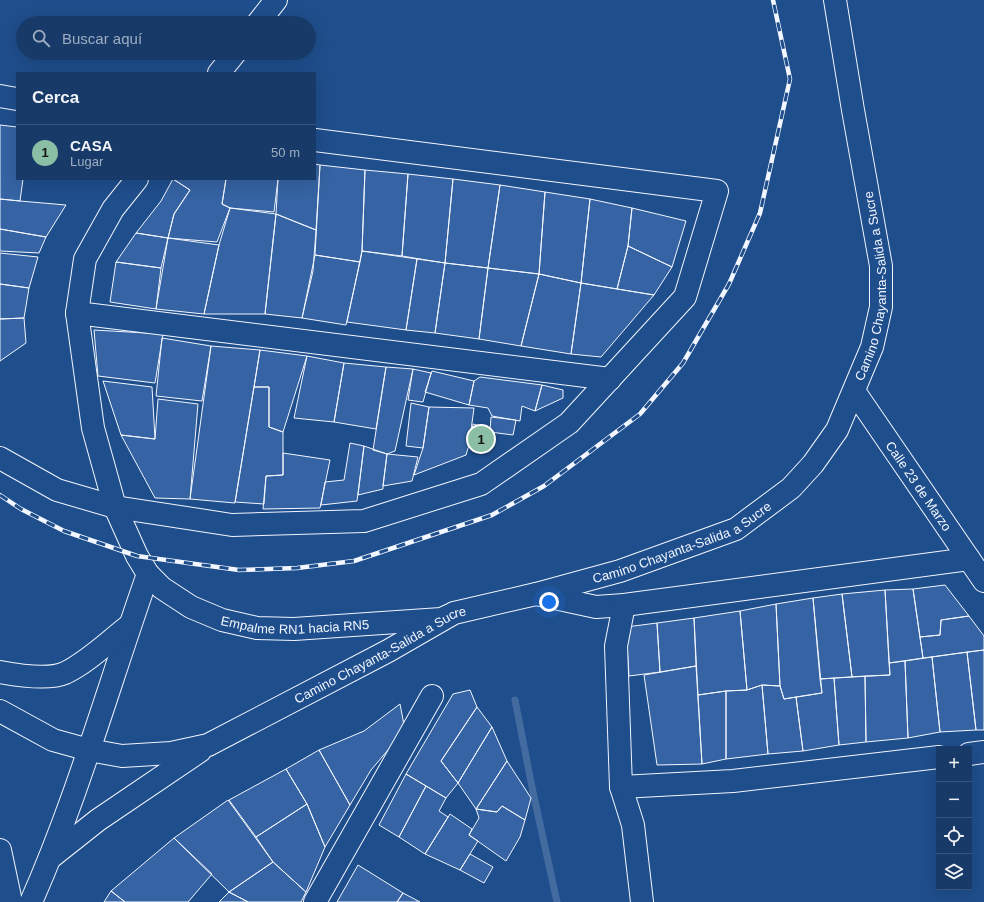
<!DOCTYPE html>
<html lang="es">
<head>
<meta charset="utf-8">
<style>
	body { margin:0; font-family:Arial,sans-serif; background:#20416f; color:#f1f3f6 }
	.controls { position:absolute; right:12px; bottom:12px; display:grid; overflow:hidden; border-radius:0px; box-shadow:0 4px 16px #0002 }
	.controls button { width:36px; height:36px; display:grid; place-items:center; padding:0; border:0; border-bottom:1px solid #36547d; background:#173a69; color:#f1f3f6; font:20px sans-serif }
	.you { position:absolute; left:549px; top:602px; width:14px; height:14px; margin:-10px; border:3px solid #fff; border-radius:50%; background:#1a73e8; box-shadow:0 0 0 6px #1a73e833 }
	.badge { display:grid; place-items:center; width:26px; height:26px; border-radius:50%; background:#8abfa5; color:#111; font-size:13px; font-weight:700 }
	.pin { position:absolute; translate:-50% -50%; border:2px solid #fff; box-shadow:0 1px 4px #0006 }
	.list { margin:0; padding:0; list-style:none }
	h2 { display:flex; justify-content:space-between; align-items:center; height:52px; margin:0; padding:0 16px; font-size:17px }
	h2 small { font-size:13px; font-weight:400; color:#9eadc0 }
	.list li { display:grid; grid-template-columns:26px 1fr auto; gap:12px; align-items:center; box-sizing:border-box; height:56px; padding:0 16px; border-top:1px solid #36547d }
	.list b { display:block; font-size:15px; white-space:nowrap }
	.list p { margin:0; font-size:13px; white-space:nowrap; color:#9eadc0 }
	.list em { font-size:13px; font-style:normal; color:#9eadc0 }
	.icon { flex:none; width:22px; height:22px; fill:none; stroke:currentColor; stroke-width:2; stroke-linecap:round; stroke-linejoin:round }
	.map { position:relative; flex:none; width:984px; height:902px; overflow:hidden }
	.search { position:absolute; background:#173a69; box-shadow:0 4px 16px #0002; left:16px; top:16px; width:300px; height:44px; display:flex; align-items:center; gap:10px; box-sizing:border-box; padding:0 14px; border-radius:22px; color:#9eadc0; font-size:15px }
	.panel { position:absolute; background:#173a69; box-shadow:0 4px 16px #0002; left:16px; top:72px; width:300px; height:108px; border-radius:0px }
	.map>svg:first-child { display:block }
	.lines { fill:none; stroke-linecap:round; stroke-linejoin:round }
	.stream { stroke:#446ba0; stroke-width:7 }
	.building { fill:#3563a3; stroke:#f2f6ff }
	.street-casing { stroke:#f2f6ff; stroke-width:24 }
	.secondary-casing { stroke:#f2f6ff; stroke-width:24 }
	.primary-casing { stroke:#f2f6ff; stroke-width:24 }
	.street { stroke:#1f4e8c; stroke-width:22 }
	.secondary { stroke:#1f4e8c; stroke-width:22 }
	.primary { stroke:#1f4e8c; stroke-width:22 }
	.rail-casing { stroke:#f2f6ff; stroke-width:4.5 }
	.rail { stroke:#1f4e8c; stroke-width:3; stroke-dasharray:9; stroke-linecap:butt }
	.labels { text-anchor:middle; stroke-width:3; stroke-linejoin:round; paint-order:stroke }
	.street-label { font-size:13px; fill:#f2f6ff; stroke:#1f4e8c }
</style>
</head>
<body>
<div class="map">
<svg width="984" height="902" viewBox="0 0 984 902">
	<rect width="100%" height="100%" fill="#1f4e8c"/>
	<g class="lines">
		<!-- stream -->
		<path class="stream" d="M515 700 533 792 557 902"/>
	</g>
	<!-- building -->
	<path class="building" d="M0 125 17 127V179H23L20 201 0 199Z
		M315 164 320 165 316 230 276 214 278 179H315Z
		M320 165 365 170 362 251 360 262 315 255Z
		M365 170 408 174 402 256 362 251Z
		M408 174 453 179 445 263 402 256Z
		M173 179 190 190 174 214 168 238 136 233 161 201Z
		M173 179H226L222 204 230 208 217 242 168 238 174 214 190 190Z
		M226 179H278L274 212 230 208 222 204Z
		M453 179 500 185 488 268 445 263Z
		M500 185 545 192 539 274 488 268Z
		M545 192 590 199 581 283 539 274Z
		M0 199 20 201 66 205 46 237 0 229Z
		M590 199 632 208 628 246 617 289 581 283Z
		M230 208 276 214 265 314H204L219 245Z
		M632 208 686 221 672 267 628 246Z
		M276 214 316 230 313 271 302 318 265 314Z
		M0 229 46 237 39 253 0 251Z
		M136 233 168 238 161 268 116 262Z
		M168 238 219 245 204 314 156 309Z
		M628 246 672 267 654 295 617 289Z
		M362 251 417 259 406 330 347 322Z
		M0 253 38 257 29 288 0 284Z
		M315 255 360 262 346 325 302 318Z
		M417 259 445 263 435 333 406 330Z
		M116 262 161 268 156 309 110 302Z
		M445 263 488 268 479 339 435 333Z
		M488 268 539 274 521 346 479 339Z
		M539 274 581 283 571 354 521 346Z
		M581 283 654 295 601 357 571 354Z
		M0 284 29 288 24 318 0 319Z
		M24 318 26 343 0 361V319Z
		M94 330 163 334 155 383 98 376Z
		M162 338 211 346 202 401 156 396Z
		M211 346 260 350 235 503 190 499Z
		M260 350 307 356 283 432 269 427V387H254Z
		M307 356 344 363 334 422 294 418Z
		M344 363 386 367 376 429 334 422Z
		M386 367 413 369 395 451 387 454 373 450Z
		M413 369 431 373 423 402 408 400Z
		M432 371 474 381 469 405 425 392Z
		M480 377 542 385 535 411 522 406 520 421 492 416 488 408 469 405 474 381Z
		M103 381 152 387 155 439 121 435Z
		M542 385 563 390V398L535 411Z
		M254 387H269V427L283 432V475L266 476 264 504 235 502Z
		M158 399 198 404 190 499 155 498 121 435 155 439Z
		M411 403 429 407 423 448 406 446Z
		M429 407 474 408 469 445 466 455 414 475 423 448Z
		M491 417 516 420 513 435 490 432Z
		M473 424 490 429V432L494 433 491 448 469 445Z
		M350 443 364 446 357 501 321 505 325 482 344 480Z
		M364 446 387 454 383 486V489L358 495Z
		M283 453 330 460 320 508 263 509 266 476 283 475Z
		M387 454 418 457 412 481 383 486Z
		M945 585 969 616 941 620 940 635 920 637 913 589Z
		M913 589 923 658 889 663 885 590Z
		M885 590 890 675 852 677 842 594Z
		M842 594 852 677 820 679 813 598Z
		M813 598 822 693 784 699 780 686 776 604Z
		M776 604 780 686 762 685 747 690 740 611Z
		M740 611 747 690 726 691 698 695 694 618Z
		M969 616 984 636V650L923 658 920 637 940 635 941 620Z
		M694 618 696 666 660 672 657 623Z
		M657 623 660 672 629 676 626 627Z
		M984 650V730H976L967 652Z
		M967 652 976 730 940 732 932 657Z
		M932 657 940 732 908 738 905 661Z
		M905 661 908 738 866 742 865 676 890 675 889 663Z
		M696 666 702 764 657 765 644 675Z
		M865 676 866 742 839 745 834 678Z
		M834 678 839 745 803 751 796 697 822 693 820 679Z
		M762 685 768 754 726 759V691L747 690Z
		M762 685 780 686 784 699 796 697 803 751 768 754Z
		M470 690 477 707 441 761 458 783 446 798 406 774 453 694Z
		M726 691V759L702 764 698 695Z
		M400 704 405 730 371 770 350 805 319 750 364 731Z
		M477 707 492 727 458 783 441 761Z
		M492 727 507 761 476 809 458 783Z
		M319 750 350 805 325 847 307 804 286 769Z
		M507 761 531 798 525 820 502 806 497 812 476 809Z
		M286 769 307 804 256 837 229 800Z
		M406 774 426 786 399 837 379 825Z
		M426 786 446 798 439 811 448 817 425 854 399 837Z
		M228 800 273 862 229 892 174 838Z
		M307 804 325 847 306 892 273 862 256 837Z
		M502 806 525 820 520 837 506 861 469 835 479 818 476 809 497 812Z
		M450 814 472 829 469 835 478 841 460 870 425 854Z
		M174 838 212 874 188 902H125L111 891Z
		M470 854 493 867 484 883 460 870Z
		M273 862 306 892 301 902H248L229 892Z
		M358 865 403 893 397 902H337Z
		M111 891 125 902H104Z
		M229 892 248 902H219Z
		M403 893 420 902H397Z"/>
	<g class="lines">
		<defs>
			<g id="street">
				<path d="M0 96 17 99"/>
				<path d="M77 313 610 379"/>
				<path id="s1" d="M854 391 984 581"/>
				<path d="M0 458 57 490 115 507 232 525 364 521 481 484 569 423 685 297 717 191 315 140"/>
				<path d="M536 594 596 607 624 605 969 559"/>
				<path d="M624 605 616 646 621 787 633 825 642 902"/>
				<path d="M969 754 984 752"/>
				<path d="M621 787 733 781 939 757"/>
				<path d="M315 902 432 696"/>
			</g>
			<g id="secondary">
				<path d="M258 23 276 0"/>
				<path d="M219 73 235 53"/>
				<path id="s2" d="M137 179 113 209 85 259 77 313 93 428 115 507 137 556 148 574 162 588 191 607 222 620 257 628 294 629 441 619 448 616"/>
				<path d="M31 902C78 796 109 684 148 574"/>
			</g>
			<g id="primary">
				<path d="M0 672C16 675 49 680 65 673 88 662 109 641 130 625"/>
				<path id="s3" d="M0 711 53 740 89 750 122 756 171 753 208 745 388 651 454 613 536 594 620 571 736 529 791 488 813 464 837 430 872 347 881 307V266L853 110 835 0"/>
				<path d="M0 850 11 902"/>
				<path d="M50 858 98 820 200 751"/>
			</g>
		</defs>
		<!-- street casing -->
		<use href="#street" class="street-casing"/>
		<!-- secondary casing -->
		<use href="#secondary" class="secondary-casing"/>
		<!-- primary casing -->
		<use href="#primary" class="primary-casing"/>
		<!-- street -->
		<use href="#street" class="street"/>
		<!-- secondary -->
		<use href="#secondary" class="secondary"/>
		<!-- primary -->
		<use href="#primary" class="primary"/>
		<defs>
			<path id="rail" d="M0 495 21 509 64 531 137 556 239 570 297 568 354 561 492 515 544 486 640 414 683 363 729 284 760 213 790 79 773 0"/>
		</defs>
		<!-- rail casing -->
		<use href="#rail" class="rail-casing"/>
		<!-- rail -->
		<use href="#rail" class="rail"/>
	</g>
	<g class="labels">
		<!-- street labels -->
		<g class="street-label">
			<text dy="5" stroke="none"><textPath href="#s3" startOffset="1086">Camino Chayanta-Salida a Sucre</textPath></text>
			<text dy="5" stroke="none"><textPath href="#s1" startOffset="115">Calle 23 de Marzo</textPath></text>
			<text dy="5" stroke="none"><textPath href="#s3" startOffset="737">Camino Chayanta-Salida a Sucre</textPath></text>
			<text dy="5" stroke="none"><textPath href="#s2" startOffset="585">Empalme RN1 hacia RN5</textPath></text>
			<text dy="5" stroke="none"><textPath href="#s3" startOffset="413">Camino Chayanta-Salida a Sucre</textPath></text>
		</g>
	</g>
</svg>
<div class="controls">
<button>+</button>
<button>−</button>
<button><svg class="icon" aria-label="locate" viewBox="0 0 24 24"><circle cx="12" cy="12" r="6"/><path d="M12 2v4M12 18v4M2 12h4M18 12h4"/></svg></button>
<button><svg class="icon" aria-label="layers" viewBox="0 0 24 24"><path d="M12 4l9 5-9 5-9-5zM3 14l9 5 9-5"/></svg></button>
</div>
<div class="you"></div>
<div class="pin badge" style="left:481px;top:439px">1</div>
<div class="search"><svg class="icon" aria-label="search" viewBox="0 0 24 24"><circle cx="10" cy="10" r="6"/><path d="M15 15l6 6"/></svg>Buscar aquí</div>
<section class="panel">
<h2>Cerca<small></small></h2>
<ul class="list">
<li><span class="badge">1</span><div><b>CASA</b><p>Lugar</p></div><em>50 m</em></li>
</ul>
</section>
</div>
</body>
</html>
